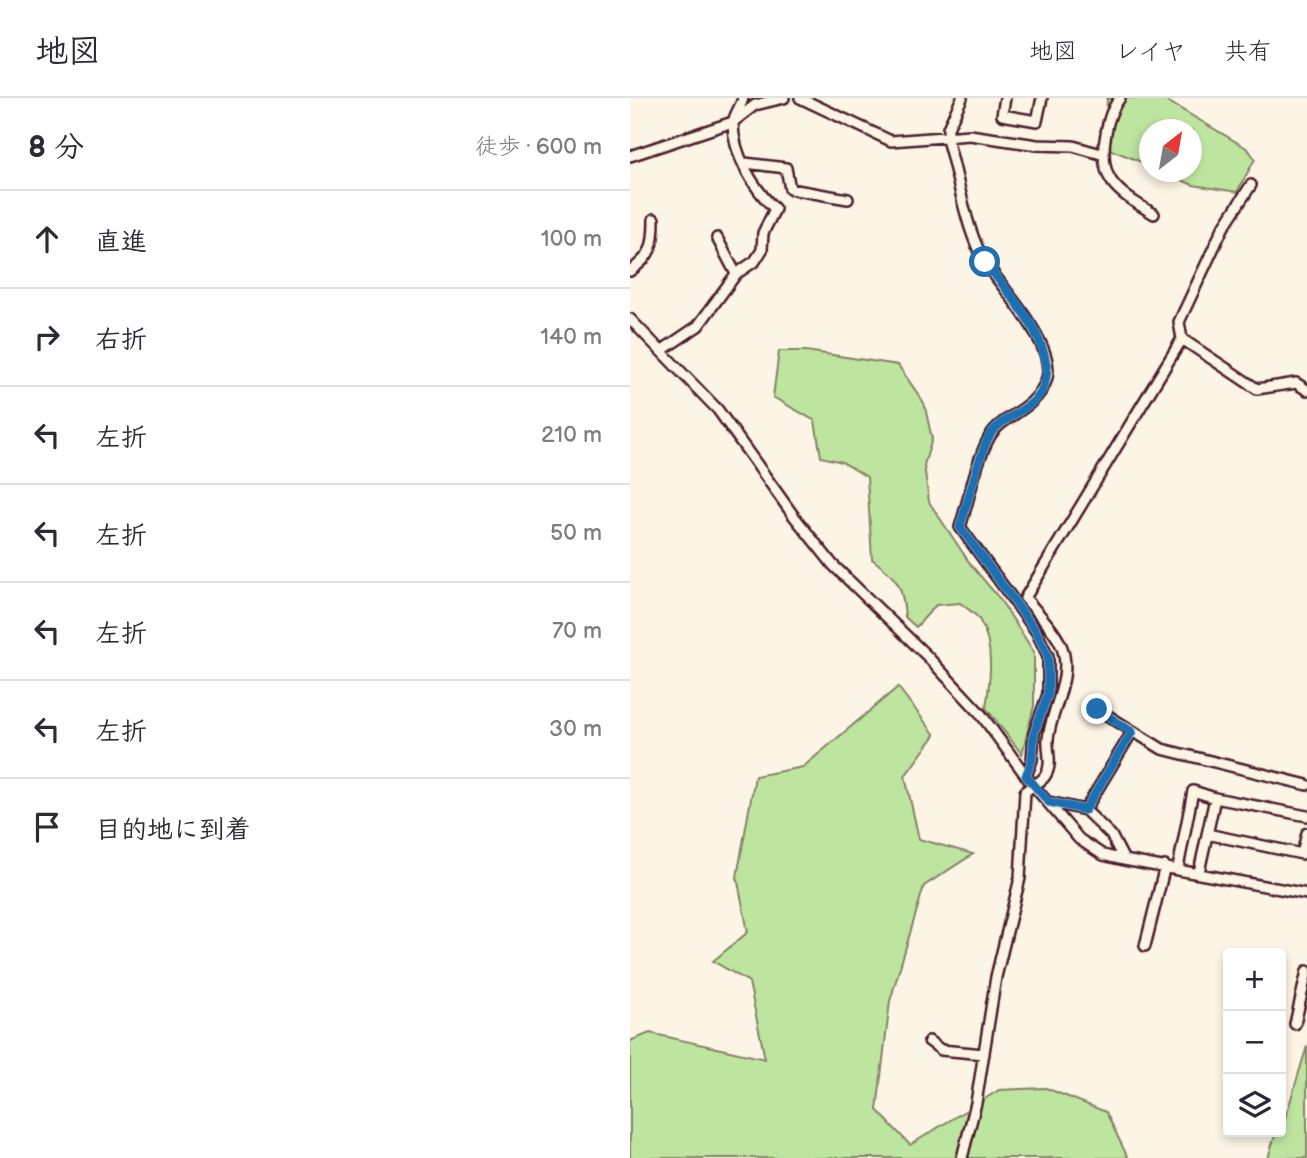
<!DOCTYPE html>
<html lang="ja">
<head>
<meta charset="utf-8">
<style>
	body { margin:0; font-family:"Balsamiq Sans","Klee One",sans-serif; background:#f7f7f7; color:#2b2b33 }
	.controls { position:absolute; right:21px; bottom:21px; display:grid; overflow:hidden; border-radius:7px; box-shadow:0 4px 10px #0003 }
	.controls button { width:63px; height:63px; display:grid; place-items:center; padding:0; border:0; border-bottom:2px solid #e1e1e2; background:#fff; color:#2b2b33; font:35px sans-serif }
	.compass { position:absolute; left:509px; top:21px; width:63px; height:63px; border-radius:50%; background:#fff; box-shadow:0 4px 10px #0003; rotate:31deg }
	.stop { position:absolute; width:21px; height:21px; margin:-16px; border:5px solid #1f6fb2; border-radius:50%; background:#fff }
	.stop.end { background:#1f6fb2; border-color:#fff; box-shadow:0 2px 7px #0008 }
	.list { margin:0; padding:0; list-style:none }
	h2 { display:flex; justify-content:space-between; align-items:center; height:91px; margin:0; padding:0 28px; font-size:30px }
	h2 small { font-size:23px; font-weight:400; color:#7c7c81 }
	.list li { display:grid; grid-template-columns:46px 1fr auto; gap:21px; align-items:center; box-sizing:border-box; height:98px; padding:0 28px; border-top:2px solid #e1e1e2 }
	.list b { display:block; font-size:26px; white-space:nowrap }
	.list em { font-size:23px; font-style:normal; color:#7c7c81 }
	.icon { flex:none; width:38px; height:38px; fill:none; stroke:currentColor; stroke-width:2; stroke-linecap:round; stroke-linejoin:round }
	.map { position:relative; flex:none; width:677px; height:1060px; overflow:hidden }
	header { display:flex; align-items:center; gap:42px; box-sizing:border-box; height:98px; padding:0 35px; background:#fff; border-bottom:2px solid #e1e1e2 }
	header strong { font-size:33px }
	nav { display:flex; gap:38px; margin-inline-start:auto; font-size:24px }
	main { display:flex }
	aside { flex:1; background:#fff }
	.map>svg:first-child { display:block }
	.green { fill:#bee5a0; stroke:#848266; stroke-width:2 }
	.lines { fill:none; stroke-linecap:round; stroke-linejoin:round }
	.minor-casing { stroke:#4a1f2b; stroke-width:14 }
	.minor { stroke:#fcf5e5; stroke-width:9 }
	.route { stroke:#1f6fb2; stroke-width:9 }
</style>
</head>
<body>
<header>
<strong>地図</strong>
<nav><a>地図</a><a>レイヤ</a><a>共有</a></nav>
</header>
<main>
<aside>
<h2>8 分<small>徒歩 · 600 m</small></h2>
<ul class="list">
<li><svg class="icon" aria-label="ahead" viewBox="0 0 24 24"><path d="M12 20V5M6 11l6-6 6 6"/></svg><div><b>直進</b></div><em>100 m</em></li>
<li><svg class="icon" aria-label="right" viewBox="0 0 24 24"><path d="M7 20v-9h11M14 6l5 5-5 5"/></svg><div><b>右折</b></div><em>140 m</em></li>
<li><svg class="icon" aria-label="left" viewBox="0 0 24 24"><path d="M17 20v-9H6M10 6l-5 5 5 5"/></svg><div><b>左折</b></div><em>210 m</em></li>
<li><svg class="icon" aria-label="left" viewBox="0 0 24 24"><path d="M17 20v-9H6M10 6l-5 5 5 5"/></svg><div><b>左折</b></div><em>50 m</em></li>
<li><svg class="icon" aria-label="left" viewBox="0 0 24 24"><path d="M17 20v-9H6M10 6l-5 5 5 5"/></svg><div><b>左折</b></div><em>70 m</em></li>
<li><svg class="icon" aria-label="left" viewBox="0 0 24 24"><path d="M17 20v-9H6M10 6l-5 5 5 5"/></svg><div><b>左折</b></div><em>30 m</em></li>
<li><svg class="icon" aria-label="arrive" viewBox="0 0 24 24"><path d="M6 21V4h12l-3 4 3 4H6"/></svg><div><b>目的地に到着</b></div></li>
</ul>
</aside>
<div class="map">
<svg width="677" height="1060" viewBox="0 0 677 1060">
	<rect width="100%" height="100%" fill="#fcf5e5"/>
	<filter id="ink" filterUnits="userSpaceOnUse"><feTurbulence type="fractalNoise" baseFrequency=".0143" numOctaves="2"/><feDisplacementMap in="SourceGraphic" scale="14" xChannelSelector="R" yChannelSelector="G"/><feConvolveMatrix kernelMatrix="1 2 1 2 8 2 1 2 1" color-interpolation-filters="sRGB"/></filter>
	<g filter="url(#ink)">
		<!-- green -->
		<path class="green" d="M477 0H532L618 51 625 61 607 94 563 87 533 74H562V32H520L519 67 479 51 476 30Z
			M149 253H176L268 267 294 305 302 341 294 367 299 404 341 467 369 500 404 554V608L392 656 356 610C360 582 365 549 350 523 347 516 336 510 330 505L306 507 286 529 275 519C273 487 267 480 242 461L237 379 212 364 191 359 185 323 143 299Z
			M268 589 305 637 275 678 289 741 343 756 294 788 260 903 247 1012 280 1047 369 992 416 990 476 1014 498 1060H0V943L20 935 135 961 119 884 83 863 118 834 107 779 125 678 173 669Z
			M677 948V1060H638L646 1034H651Z"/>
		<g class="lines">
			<defs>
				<path id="minor" d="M170 0 261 43 340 37 407 47 443 48 471 56
					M332 0 318 30V45C329 81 336 136 357 167 374 192 429 251 416 283 405 313 372 317 360 338 346 362 339 402 330 429L406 533 418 558V596L404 635 402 662 396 678
					M375 0 372 17 407 23 412 0
					M490 0C482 10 478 22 476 35 467 82 486 93 524 116
					M0 58 103 24 125 7 154 0
					M115 65 156 70 160 91 218 101
					M87 140 106 176
					M0 173C22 158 24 147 24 121
					M0 221 88 312 163 417 203 467 297 558 350 615 402 686 449 741 473 757 494 762 677 796
					M552 241 549 224 593 130 621 87
					M31 253 68 228 106 176 125 163 132 152 133 135 145 111C124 91 103 56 103 26 103 18 111 9 113 0
					M467 611 532 651 677 687
					M585 700 677 718
					M419 704 455 712 502 634
					M455 712 481 737 494 762
					M577 736 672 756 677 735
					M548 770 563 693 585 700 569 774
					M515 848 535 768
					M665 926 677 873
					M299 943 311 952 354 956
					M332 1060 346 1005 366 879 390 780 395 694C400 688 412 684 415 678 423 667 417 654 418 641 421 611 444 578 431 547 423 530 407 514 395 500L552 241 627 291 666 285 677 292"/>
			</defs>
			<!-- minor casing -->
			<use href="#minor" class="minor-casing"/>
			<!-- minor -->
			<use href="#minor" class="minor"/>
		</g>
	</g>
	<g class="lines" filter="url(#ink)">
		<!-- route -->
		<path class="route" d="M355 164C379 196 440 260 407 300 394 314 370 321 360 337 350 353 337 407 330 429L406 533 418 558V596L404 635 402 662 396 678 419 704 455 712 502 634 467 611"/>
	</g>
</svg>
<div class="controls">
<button>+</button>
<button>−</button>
<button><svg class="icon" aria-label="layers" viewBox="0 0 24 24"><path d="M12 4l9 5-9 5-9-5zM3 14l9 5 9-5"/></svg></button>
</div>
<svg class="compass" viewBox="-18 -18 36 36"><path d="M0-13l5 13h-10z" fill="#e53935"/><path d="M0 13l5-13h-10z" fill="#7c7c81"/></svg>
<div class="stop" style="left:355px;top:164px"></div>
<div class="stop end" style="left:467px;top:611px"></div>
</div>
</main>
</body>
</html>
